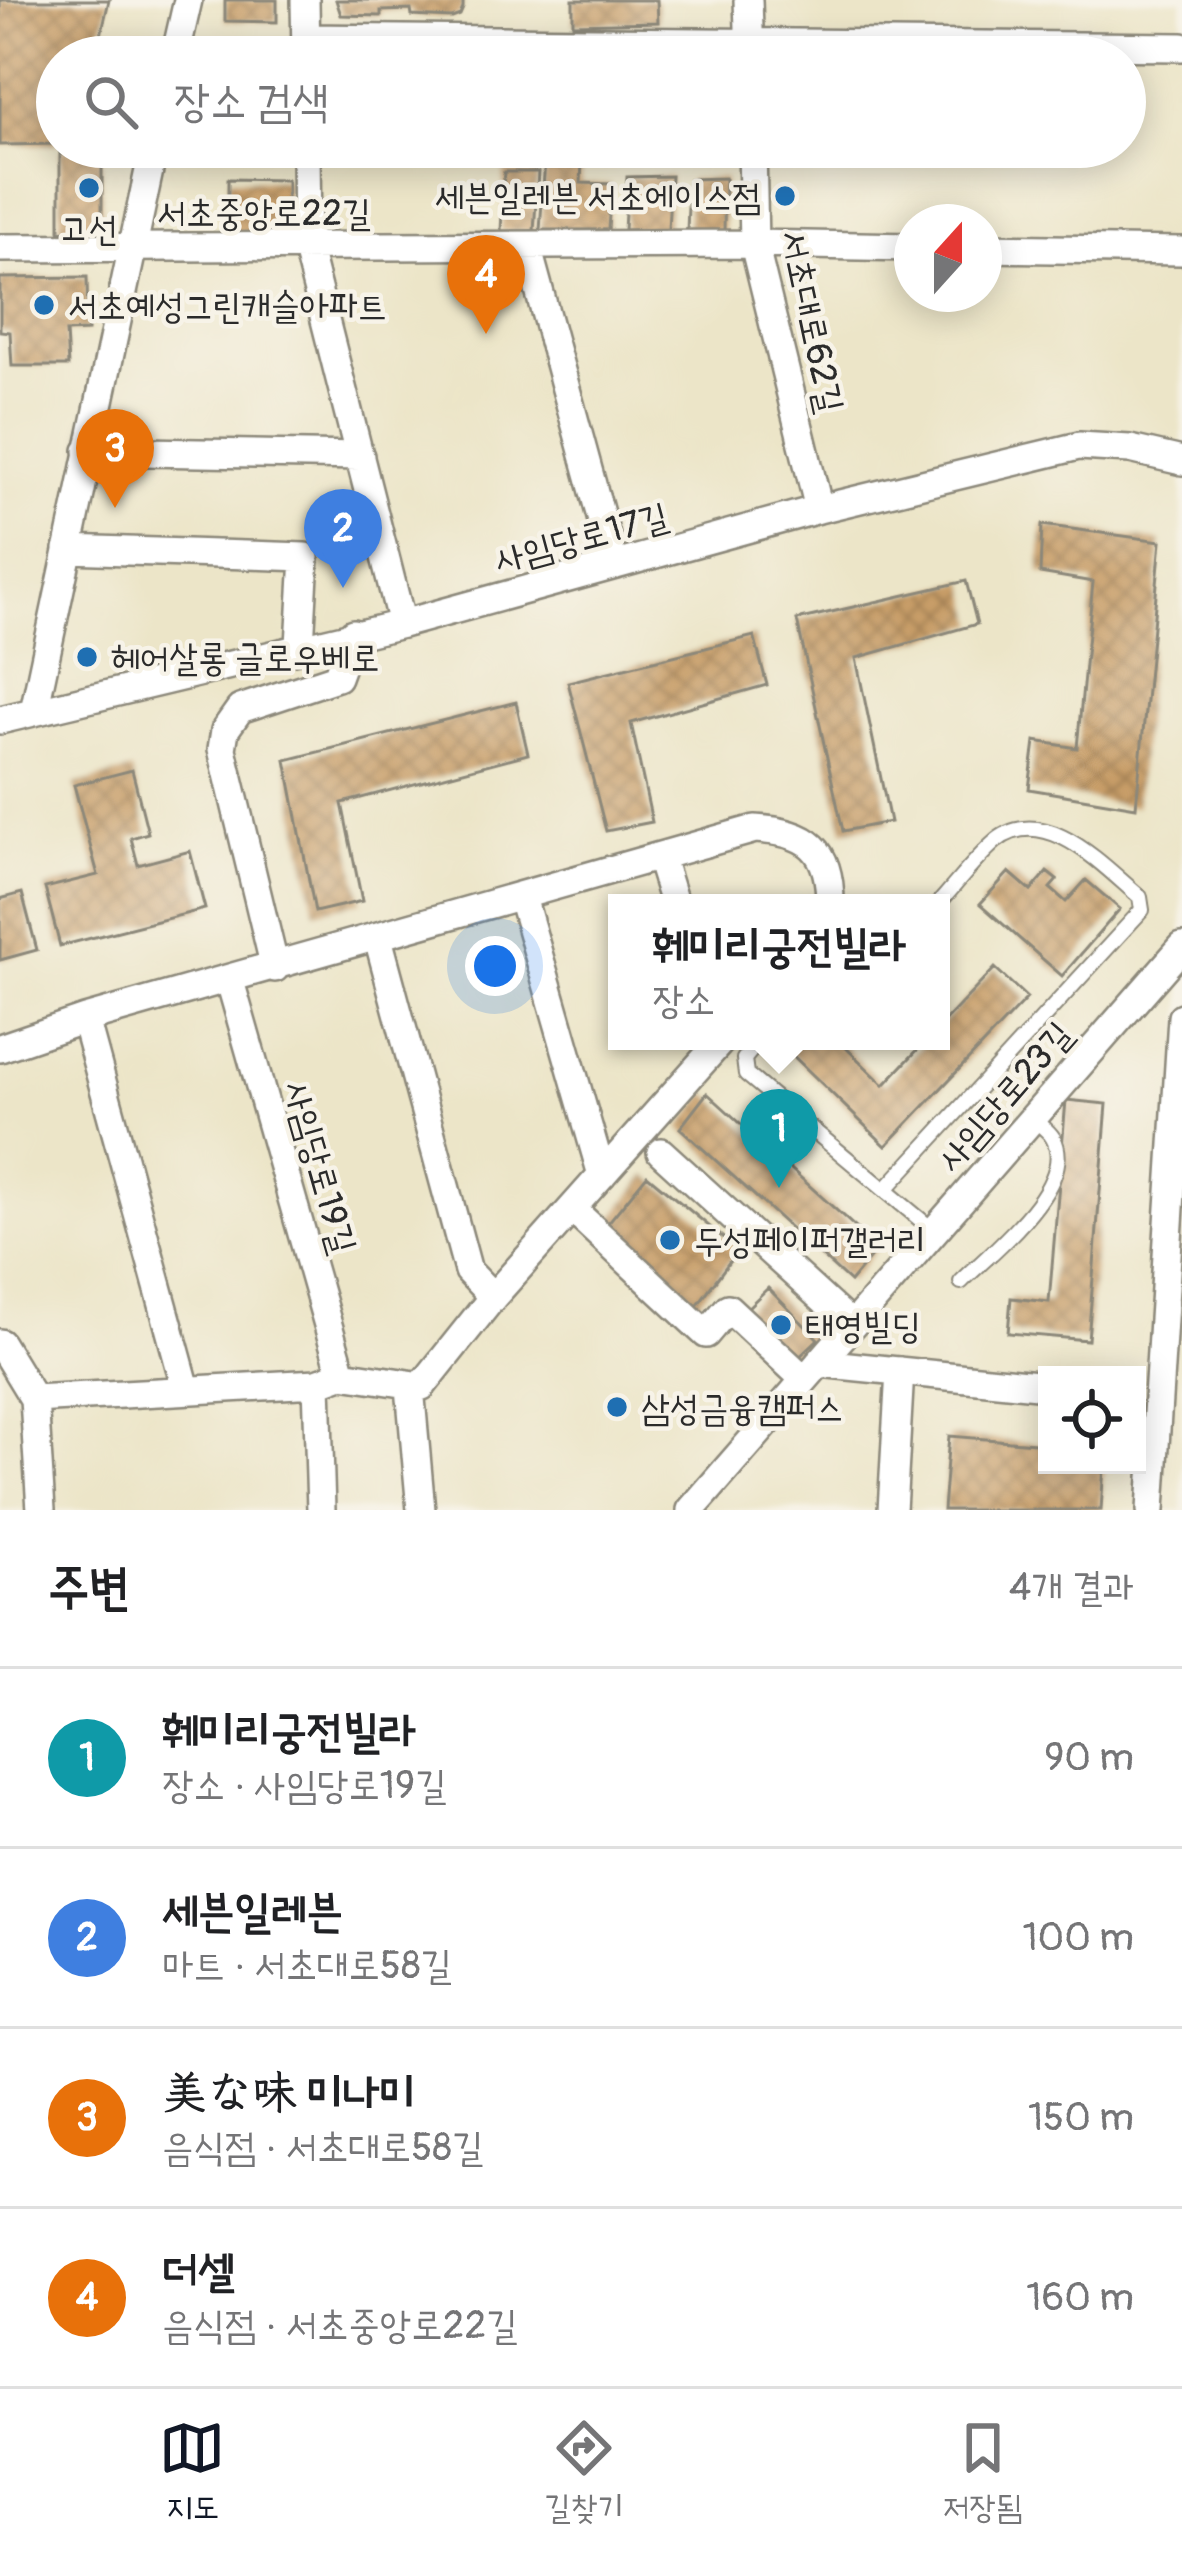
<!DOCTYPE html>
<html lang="ko">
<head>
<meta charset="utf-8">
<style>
	body { margin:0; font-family:Pangolin,"LXGW WenKai TC","Poor Story","Klee One",sans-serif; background:#f2f2f2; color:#202124 }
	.controls { position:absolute; right:36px; bottom:36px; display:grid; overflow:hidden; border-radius:0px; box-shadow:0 6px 30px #0003 }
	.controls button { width:108px; height:108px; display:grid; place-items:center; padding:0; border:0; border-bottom:3px solid #e0e0e0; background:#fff; color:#202124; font:60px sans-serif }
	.compass { position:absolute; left:894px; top:204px; width:108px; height:108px; border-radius:50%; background:#fff; box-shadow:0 6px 30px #0003; rotate:21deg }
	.you { position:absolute; left:495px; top:966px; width:42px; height:42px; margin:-30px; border:9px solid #fff; border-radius:50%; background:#1a73e8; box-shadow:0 0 0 18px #1a73e833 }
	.badge { display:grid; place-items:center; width:78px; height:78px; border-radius:50%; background:#111827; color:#fff; font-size:39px; font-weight:700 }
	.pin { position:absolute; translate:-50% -99px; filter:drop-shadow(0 3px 6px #0008) }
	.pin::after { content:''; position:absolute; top:63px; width:42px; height:36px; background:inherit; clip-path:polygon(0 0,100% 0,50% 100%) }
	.popup { position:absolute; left:608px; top:894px; width:342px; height:156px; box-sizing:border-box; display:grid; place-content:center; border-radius:0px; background:#fff; filter:drop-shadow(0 3px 9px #0005); font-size:39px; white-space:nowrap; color:#757577 }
	.popup b { font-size:45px; color:#202124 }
	.popup::after { content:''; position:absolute; left:50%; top:100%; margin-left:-24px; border:24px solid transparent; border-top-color:#fff }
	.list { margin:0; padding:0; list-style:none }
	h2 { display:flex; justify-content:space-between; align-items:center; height:156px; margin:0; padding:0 48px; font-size:51px }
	h2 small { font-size:39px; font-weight:400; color:#757577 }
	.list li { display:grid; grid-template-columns:78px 1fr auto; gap:36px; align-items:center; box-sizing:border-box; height:180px; padding:0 48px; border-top:3px solid #e0e0e0 }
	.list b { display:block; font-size:45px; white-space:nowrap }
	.list p { margin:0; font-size:39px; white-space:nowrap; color:#757577 }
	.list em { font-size:39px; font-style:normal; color:#757577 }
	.icon { flex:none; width:66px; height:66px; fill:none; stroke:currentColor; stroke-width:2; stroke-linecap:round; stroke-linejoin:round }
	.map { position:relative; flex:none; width:1182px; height:1510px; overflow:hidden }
	.search { position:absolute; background:#fff; box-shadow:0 6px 30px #0003; left:36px; right:36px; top:36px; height:132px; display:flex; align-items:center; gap:30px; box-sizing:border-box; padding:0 42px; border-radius:66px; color:#757577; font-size:45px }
	.sheet { height:876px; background:#fff }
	nav { display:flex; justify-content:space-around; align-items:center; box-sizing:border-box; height:168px; border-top:3px solid #e0e0e0; background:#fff; font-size:33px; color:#757577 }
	nav a { display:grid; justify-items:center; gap:6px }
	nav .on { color:#111827 }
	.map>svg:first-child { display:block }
	.building { fill:url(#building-cross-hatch) }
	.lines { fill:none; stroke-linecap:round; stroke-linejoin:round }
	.lane-casing { stroke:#8c887a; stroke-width:18 }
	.street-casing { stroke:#8c887a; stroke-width:32 }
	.lane { stroke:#fff; stroke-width:14 }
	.street { stroke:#fff; stroke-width:27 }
	.poi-dot { fill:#1f6fb2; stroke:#f7f3e8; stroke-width:4.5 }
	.labels { text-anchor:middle; stroke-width:9; stroke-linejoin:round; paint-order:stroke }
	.poi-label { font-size:36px; fill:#2b2b2b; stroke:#f7f3e8; text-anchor:start }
	.street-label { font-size:36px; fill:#2b2b2b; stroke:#f7f3e8 }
</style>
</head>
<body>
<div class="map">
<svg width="1182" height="1510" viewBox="0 0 1182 1510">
	<defs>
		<pattern id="building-cross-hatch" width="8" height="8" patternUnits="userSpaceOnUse" patternTransform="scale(3)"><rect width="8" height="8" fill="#c79d67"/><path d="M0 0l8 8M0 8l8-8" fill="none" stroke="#a28055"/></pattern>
	</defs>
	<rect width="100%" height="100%" fill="#f7f3e8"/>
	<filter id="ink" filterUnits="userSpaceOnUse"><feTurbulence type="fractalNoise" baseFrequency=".00833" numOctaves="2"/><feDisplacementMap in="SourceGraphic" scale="24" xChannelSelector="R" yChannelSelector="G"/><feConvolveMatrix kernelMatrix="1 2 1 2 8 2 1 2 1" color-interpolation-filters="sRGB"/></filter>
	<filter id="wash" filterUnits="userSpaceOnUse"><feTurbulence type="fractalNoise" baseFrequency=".004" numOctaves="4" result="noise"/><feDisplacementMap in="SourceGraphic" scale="48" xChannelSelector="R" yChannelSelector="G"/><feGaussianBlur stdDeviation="2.7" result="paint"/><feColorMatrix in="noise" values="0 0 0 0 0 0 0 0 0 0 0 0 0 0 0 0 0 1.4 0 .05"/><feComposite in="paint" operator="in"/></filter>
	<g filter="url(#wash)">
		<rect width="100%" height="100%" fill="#ece5c8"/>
		<g id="blocks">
			<!-- building -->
			<path class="building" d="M0 0H109L96 57H57V144L0 145Z
				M225 0H277V22L225 21Z
				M336 0H463V8L460 15 452 18 412 16 411 10 381 11V16L341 15Z
				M573 0H657L658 22 573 24Z
				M60 150H102V231H60Z
				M582 160 581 183 611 184 608 230H540L545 161Z
				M504 172H538L534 231H501Z
				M671 176 668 229 624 230 627 177Z
				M725 178 724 231 687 232 689 179Z
				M228 179 287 180V219L274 235 228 234Z
				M87 277 88 331 66 332 68 366H12L10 332 0 331V278Z
				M1042 525 1161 541 1136 807 1029 789 1035 741 1077 748 1093 582 1040 573Z
				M966 581 977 624 856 658 890 822 843 831 797 620Z
				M754 636 767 685 631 723 652 822 606 831 568 682Z
				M516 702 528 754 342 803 362 901 315 912 286 760Z
				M132 770 148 833 131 838 138 865 190 851 205 909 60 946 45 888 98 875 74 785Z
				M1009 872 1031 891 1047 872 1057 880 1050 888 1066 902 1086 880 1120 909 1062 976 980 904Z
				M22 893 37 950 0 960V899Z
				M995 968 1027 998 886 1146 778 1041H839L884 1085 926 1041H941V1025Z
				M707 1093 878 1248 850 1282 680 1128Z
				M1066 1100 1107 1104 1088 1340 1008 1333 1011 1298 1049 1302Z
				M647 1175 738 1250 696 1307 603 1229Z
				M768 1288 818 1339 793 1363 743 1312Z
				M949 1436 1047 1444V1465H1104L1101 1510H943Z"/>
		</g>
	</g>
	<g filter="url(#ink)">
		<use href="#blocks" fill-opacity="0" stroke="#8c887a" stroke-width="3"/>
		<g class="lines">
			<defs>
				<path id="lane" d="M759 1041 744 1059 746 1074 934 1231
					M885 1190 1142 910 1140 897C1105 868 1045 801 996 841 975 859 957 883 939 903
					M961 1282C989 1254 1079 1184 1053 1138 1049 1131 1039 1124 1033 1118"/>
				<path id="street" d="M305 0 306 57
					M748 0 750 57
					M306 38 1182 47
					M175 57 188 0
					M306 147 307 249 402 624
					M752 147 754 244 819 509
					M527 246 614 565
					M0 248 754 244 912 247
					M984 248 1182 251
					M88 451 360 456
					M68 549 305 557 300 645
					M34 711 154 147
					M0 720 402 624 819 509 1079 446 1130 449 1182 461
					M660 858 674 903
					M522 897 602 1175
					M378 938 468 1271 493 1297
					M275 968 222 749 225 730 240 709 337 677 353 633
					M230 981 342 1374
					M85 1019 186 1389
					M0 1048 85 1019 755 829C809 832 830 849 830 903
					M661 1152 851 1325
					M572 1209 706 1334 728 1308 804 1379
					M0 1343 34 1399 41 1510
					M819 1363 1047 1386
					M317 1383 321 1510
					M410 1387 421 1510
					M34 1399 317 1383 342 1374 422 1386 493 1297 721 1041
					M691 1510 1182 947
					M892 1510 900 1371
					M1151 1510 1182 1017"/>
			</defs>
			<!-- lane casing -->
			<use href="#lane" class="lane-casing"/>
			<!-- street casing -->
			<use href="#street" class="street-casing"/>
			<!-- lane -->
			<use href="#lane" class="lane"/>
			<!-- street -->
			<use href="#street" class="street"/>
		</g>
	</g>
	<!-- markers -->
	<g class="poi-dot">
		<circle cx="89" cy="188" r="12"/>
		<circle cx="785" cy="196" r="12"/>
		<circle cx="44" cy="305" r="12"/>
		<circle cx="87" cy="657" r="12"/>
		<circle cx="670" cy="1240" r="12"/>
		<circle cx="781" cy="1325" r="12"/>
		<circle cx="617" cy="1407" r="12"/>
	</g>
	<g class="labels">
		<!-- poi labels -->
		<g class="poi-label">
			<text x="761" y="209" text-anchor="end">세븐일레븐 서초에이스점</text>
			<text x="89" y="241" text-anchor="middle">고선</text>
			<text x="68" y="318">서초예성그린캐슬아파트</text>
			<text x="111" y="670">헤어살롱 글로우베로</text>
			<text x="694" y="1253">두성페이퍼갤러리</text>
			<text x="805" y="1338">태영빌딩</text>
			<text x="641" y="1420">삼성금융캠퍼스</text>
		</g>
		<!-- street labels -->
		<g class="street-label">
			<text x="264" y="225">서초중앙로22길</text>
			<text transform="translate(813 321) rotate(78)" y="13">서초대로62길</text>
			<text transform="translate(581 537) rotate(-15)" y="13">사임당로17길</text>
			<text transform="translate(1004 1096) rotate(-49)" y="13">사임당로23길</text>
			<text transform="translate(321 1167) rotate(74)" y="13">사임당로19길</text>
		</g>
	</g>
</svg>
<div class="controls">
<button><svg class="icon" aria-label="locate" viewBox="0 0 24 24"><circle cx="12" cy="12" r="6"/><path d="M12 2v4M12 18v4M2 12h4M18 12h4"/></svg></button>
</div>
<svg class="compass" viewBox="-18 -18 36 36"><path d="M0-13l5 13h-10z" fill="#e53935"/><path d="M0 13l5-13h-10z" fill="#757577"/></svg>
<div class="you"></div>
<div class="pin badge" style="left:779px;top:1188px;background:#0f9aa8">1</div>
<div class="popup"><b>훼미리궁전빌라</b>장소</div>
<div class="pin badge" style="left:343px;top:588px;background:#3f7fe0">2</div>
<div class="pin badge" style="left:115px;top:508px;background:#e8710a">3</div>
<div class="pin badge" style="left:486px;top:334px;background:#e8710a">4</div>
<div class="search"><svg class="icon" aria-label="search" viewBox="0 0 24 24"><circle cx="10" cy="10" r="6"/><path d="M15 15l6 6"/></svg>장소 검색</div>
</div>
<section class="sheet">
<h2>주변<small>4개 결과</small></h2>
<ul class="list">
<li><span class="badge" style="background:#0f9aa8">1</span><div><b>훼미리궁전빌라</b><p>장소 · 사임당로19길</p></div><em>90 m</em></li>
<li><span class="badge" style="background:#3f7fe0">2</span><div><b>세븐일레븐</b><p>마트 · 서초대로58길</p></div><em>100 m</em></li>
<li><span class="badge" style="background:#e8710a">3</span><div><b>美な味 미나미</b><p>음식점 · 서초대로58길</p></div><em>150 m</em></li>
<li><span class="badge" style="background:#e8710a">4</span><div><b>더셀</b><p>음식점 · 서초중앙로22길</p></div><em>160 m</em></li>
</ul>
</section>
<nav>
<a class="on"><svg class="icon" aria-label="map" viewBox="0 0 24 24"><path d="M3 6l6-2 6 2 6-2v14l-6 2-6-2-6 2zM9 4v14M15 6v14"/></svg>지도</a>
<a><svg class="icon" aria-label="directions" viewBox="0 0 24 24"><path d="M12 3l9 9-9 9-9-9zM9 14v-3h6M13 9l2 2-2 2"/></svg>길찾기</a>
<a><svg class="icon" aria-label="saved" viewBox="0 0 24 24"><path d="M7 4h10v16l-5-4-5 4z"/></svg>저장됨</a>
</nav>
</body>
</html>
